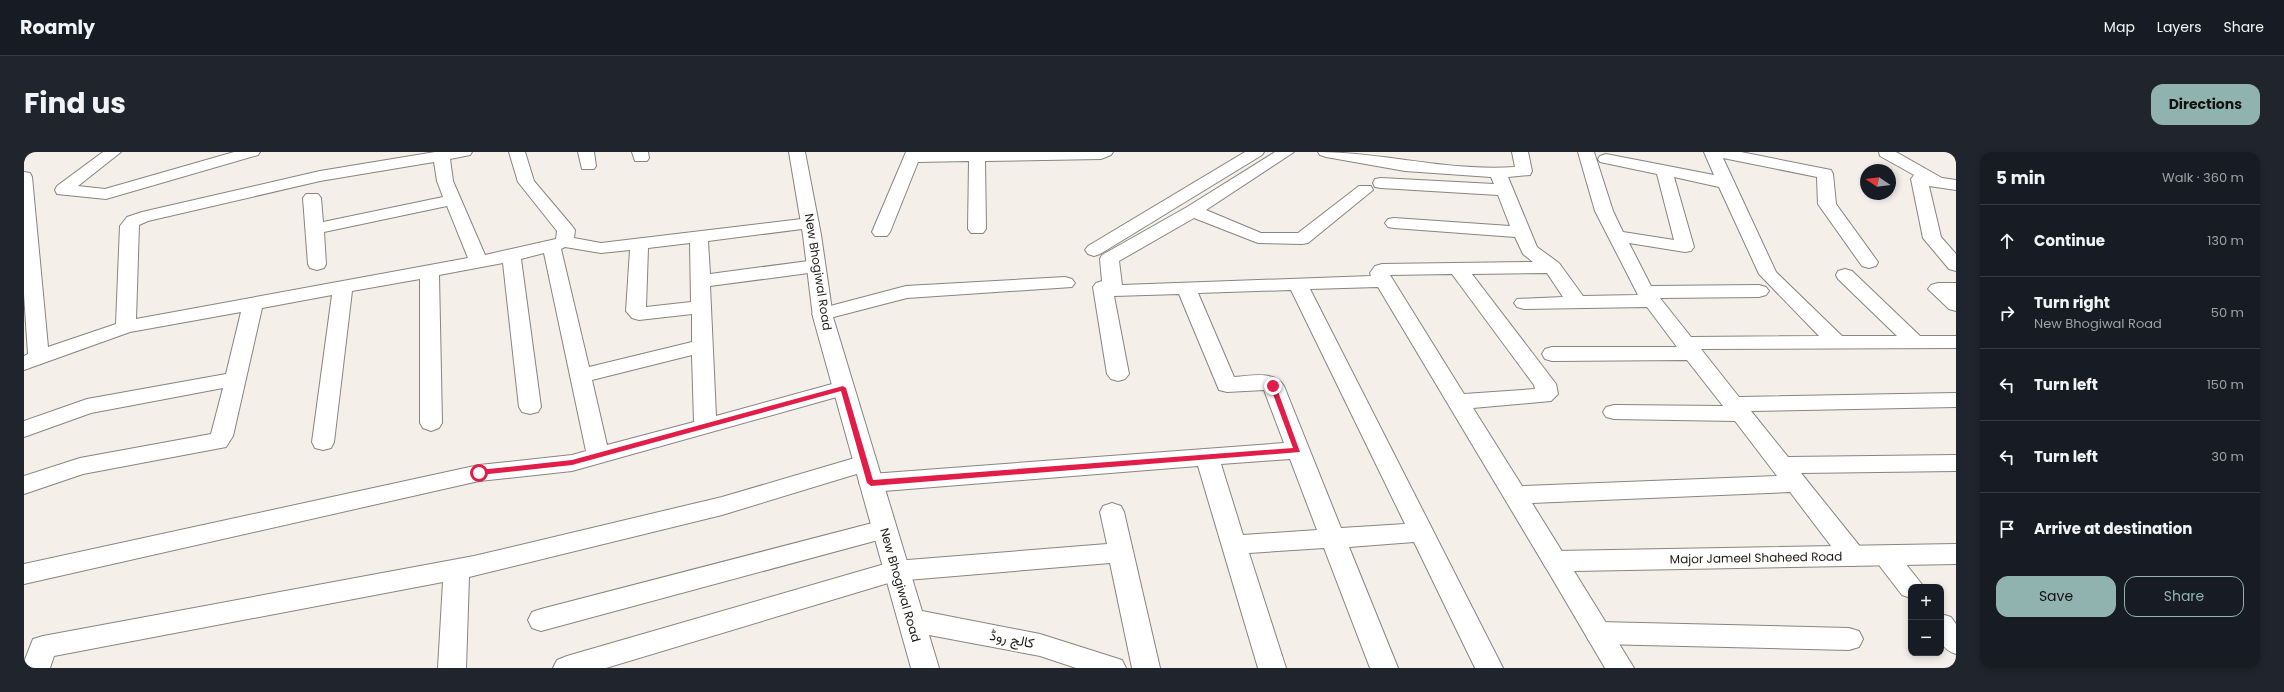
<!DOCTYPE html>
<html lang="en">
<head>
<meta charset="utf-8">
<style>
	body { margin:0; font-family:Poppins,Vazirmatn,sans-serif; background:#20242c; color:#f1f3f6 }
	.controls { position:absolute; right:12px; bottom:12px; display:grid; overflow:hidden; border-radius:8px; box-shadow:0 2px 6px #0003 }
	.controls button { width:36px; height:36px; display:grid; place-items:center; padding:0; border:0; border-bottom:1px solid #363941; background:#171b24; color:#f1f3f6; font:20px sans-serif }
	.compass { position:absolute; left:1836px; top:12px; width:36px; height:36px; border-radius:50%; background:#171b24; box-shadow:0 2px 6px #0003; rotate:283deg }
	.stop { position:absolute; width:12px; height:12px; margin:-9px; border:3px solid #e11d48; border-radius:50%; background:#fff }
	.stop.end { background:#e11d48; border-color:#fff; box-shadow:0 1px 4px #0008 }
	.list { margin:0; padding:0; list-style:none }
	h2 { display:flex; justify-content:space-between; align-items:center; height:52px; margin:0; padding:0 16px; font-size:17px }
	h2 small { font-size:13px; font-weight:400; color:#9ea1a6 }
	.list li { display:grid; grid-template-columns:26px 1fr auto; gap:12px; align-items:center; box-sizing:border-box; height:72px; padding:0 16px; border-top:1px solid #363941 }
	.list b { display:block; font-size:15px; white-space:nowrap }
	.list p { margin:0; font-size:13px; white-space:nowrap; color:#9ea1a6 }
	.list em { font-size:13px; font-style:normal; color:#9ea1a6 }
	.actions { display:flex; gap:8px; padding:12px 16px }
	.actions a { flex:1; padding:9px 0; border:1px solid #91b3b0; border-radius:12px; text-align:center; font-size:14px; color:#91b3b0 }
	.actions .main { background:#91b3b0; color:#111 }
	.icon { flex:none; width:22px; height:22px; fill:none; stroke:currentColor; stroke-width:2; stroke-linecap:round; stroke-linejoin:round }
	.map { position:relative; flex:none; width:1932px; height:516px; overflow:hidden; border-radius:12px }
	header { display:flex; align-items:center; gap:24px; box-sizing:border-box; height:56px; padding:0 20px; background:#171b24; border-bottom:1px solid #363941 }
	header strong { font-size:19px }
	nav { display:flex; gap:22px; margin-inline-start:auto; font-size:14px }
	.intro { display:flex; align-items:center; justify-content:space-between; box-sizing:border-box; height:96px; padding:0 24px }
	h1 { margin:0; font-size:28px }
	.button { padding:10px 18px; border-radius:12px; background:#91b3b0; color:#111; font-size:14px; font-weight:700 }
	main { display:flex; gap:24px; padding:0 24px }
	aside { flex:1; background:#171b24; border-radius:12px; box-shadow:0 2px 6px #0003 }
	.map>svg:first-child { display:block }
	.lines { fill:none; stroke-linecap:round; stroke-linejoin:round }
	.minor-casing { stroke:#89847f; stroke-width:2 }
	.tertiary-casing { stroke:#89847f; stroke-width:2 }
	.minor { fill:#fff; fill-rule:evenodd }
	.tertiary { fill:#fff; fill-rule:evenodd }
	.route { fill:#e11d48 }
	.labels { text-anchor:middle; stroke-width:3.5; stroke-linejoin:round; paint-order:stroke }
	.street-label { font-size:12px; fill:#1e1c1a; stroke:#fffdfc }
	.near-street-label { font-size:14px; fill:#1e1c1a; stroke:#fffdfc }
</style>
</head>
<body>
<header>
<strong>Roamly</strong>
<nav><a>Map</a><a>Layers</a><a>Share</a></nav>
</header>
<div class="intro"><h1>Find us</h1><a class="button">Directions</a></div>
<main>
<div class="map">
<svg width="1932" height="516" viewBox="0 0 1932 516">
	<rect width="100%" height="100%" fill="#f5efea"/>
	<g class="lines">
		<defs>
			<path id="minor" d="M79 0H97L54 34 81 37 210 0H236L234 3 82 47 33 42 31 38 33 34Z
				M411 0H448L446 3 426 7 429 29 461 103 532 87 533 79 494 30 485 0H501L510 29 548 74 551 78 550 86 577 91 786 66 792 67 795 71 792 75 786 76 684 89 686 122 792 108 799 110 801 114 799 118 792 120 686 134 692 264 819 229 827 231 830 236 827 241 548 319 455 329 0 432V412L455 313 548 303 562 299 520 101 497 107 517 255 514 260 506 262 498 260 495 255 479 111 415 123 418 271 415 276 407 279 399 276 396 271V127L328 139 310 290 307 296 299 298 291 296 288 290 308 143 238 156 209 284 202 295 59 322 0 342V324L56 306 187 282 199 236 67 261 0 285V269L63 247 202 222 217 160 106 180 0 218V204L4 202 0 142V20L6 21 8 25 24 195 92 172 96 74 103 65 118 60 296 19ZM410 10 413 29 419 45 299 70 297 46 294 42H282L279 46 284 112 286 116 293 118 300 116 302 112 300 80 423 54 444 106 112 167 115 73 124 69 296 29ZM666 91 667 150 622 155 624 96ZM541 95 577 101 606 98 602 159 608 166 615 168 668 162V190L565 215 537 97ZM668 203 670 270 583 293 568 228Z
				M554 0H570L572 14 570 17H558Z
				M608 0H624L625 6 623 9H611Z
				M882 0H1089L1087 3 1077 7 961 9 962 77 959 81H947L944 77 945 9 894 10 866 80 863 84H851L848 80Z
				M1221 0H1240L1238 3 1076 102 1070 104 1064 102 1061 98 1064 94Z
				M1251 0H1270L1182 58 1237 81H1274L1335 34H1347L1349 38 1284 91 1278 92 1234 91 1170 66 1095 109 1098 133 1347 124 1346 121 1351 114 1358 112 1509 110 1499 102 1491 85 1370 76 1364 75 1361 71 1364 67 1370 66 1486 74 1474 43 1357 36 1351 35 1349 31 1351 27 1357 26 1470 32 1467 25 1381 19 1302 5 1296 3 1294 0C1360 0 1425 20 1491 15L1488 0H1504L1508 19 1506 23 1484 25 1513 95 1535 111 1559 144 1614 143 1571 59 1554 0H1570L1589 59 1599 80 1650 88 1633 22 1576 10 1574 7 1576 4 1582 2 1690 23 1680 0H1717L1807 18 1809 22 1812 52 1854 110 1852 114 1845 116 1838 114 1794 52 1793 25 1699 6 1752 120 1818 184H1873L1814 127 1812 123 1814 119 1821 117 1828 119 1896 184H1932V196L1677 197 1715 245 1932 241V255L1727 259 1764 305 1932 303V319L1777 321 1838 397 1842 404 1838 411 1829 414 1820 411 1766 340 1508 351 1544 409 1540 416 1531 419 1522 416 1354 135 1286 137 1479 516H1451L1390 390 1325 395 1374 516H1346L1300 396 1225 401 1262 516H1234L1174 314 847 340 839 337 835 331 839 325 847 322 1260 291 1240 238 1203 240 1195 238 1155 142 1090 144 1105 222 1101 227 1094 229 1087 227 1083 222 1069 135 1072 131 1078 129 1076 107 1078 103 1163 55ZM1650 25 1695 35 1735 122 1795 184 1667 185 1636 146 1735 145 1742 143 1745 139 1742 135 1735 133 1627 134 1605 91 1661 100 1667 99 1670 95ZM1523 121 1539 145 1493 147 1490 151 1493 155 1500 157 1623 155 1653 195H1528L1521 197 1518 202 1521 207 1528 209 1663 208 1699 254 1590 253 1582 255 1579 260 1582 265 1590 267 1711 269 1753 324 1498 334 1449 256 1527 249 1534 242 1532 232 1448 122ZM1428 122 1510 233 1511 237 1440 242 1366 123ZM1267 138 1381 372 1317 376 1260 234C1249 218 1227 224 1210 225L1174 141ZM1266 307 1293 378 1219 383 1197 312Z
				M1855 0H1872L1918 26 1932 28V38L1905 34 1917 85 1932 102V119L1925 117 1899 86 1887 27 1890 23 1856 4Z
				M1041 125 1048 127 1051 131 1048 135 883 146 798 168 791 166 788 162 791 158 882 134Z
				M1914 131H1932V159L1925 157 1904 137 1907 133Z
				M841 303 849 305 853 311 849 317 698 363 445 425 442 516H414L419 430 30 504 26 516H0V510L9 487 19 484 450 404 698 345Z
				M1088 351 1097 354 1100 360 1136 516H1108L1086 411 871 429 582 516H529L533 508 543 504 871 409 1083 392 1076 360 1079 354Z
				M860 368 869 370 872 377 869 384 517 479 508 476 504 468 508 460 517 457Z
				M1861 394 1870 397 1900 435H1887V446L1878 443 1848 404 1852 397Z
				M1917 462 1927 465 1932 472V502C1911 495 1917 481 1917 462Z
				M1575 470 1825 476 1835 479 1839 487 1835 495 1825 498 1575 492 1565 489 1561 481 1565 473Z"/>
			<path id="tertiary" d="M765 0H781L797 83 809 165 898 459 1016 482 1098 508 1102 516H1052L1016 504 905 483 915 516H887L789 165 779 83Z
				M1932 392V412L1550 419 1610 516H1581L1518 409 1522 402 1531 399Z"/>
		</defs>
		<!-- minor casing -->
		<use href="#minor" class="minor-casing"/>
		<!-- tertiary casing -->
		<use href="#tertiary" class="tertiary-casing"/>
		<!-- minor -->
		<use href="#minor" class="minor"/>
		<!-- tertiary -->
		<use href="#tertiary" class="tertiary"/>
	</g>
	<!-- route -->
	<path class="route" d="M1249 232 1252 234 1276 300 847 334 843 331 817 239 548 313 455 323 451 321 455 318 548 308 819 234 822 236 849 328 1269 296 1246 234Z"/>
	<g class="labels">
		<!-- street labels -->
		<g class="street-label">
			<text transform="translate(794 120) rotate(81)" y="4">New Bhogiwal Road</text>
			<text transform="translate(1732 406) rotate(-1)" y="4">Major Jameel Shaheed Road</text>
			<text transform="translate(876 433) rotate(74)" y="4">New Bhogiwal Road</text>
		</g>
		<!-- near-street labels -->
		<g class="near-street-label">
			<text transform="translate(988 487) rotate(11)" y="5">کالج روڈ</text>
		</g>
	</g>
</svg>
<div class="controls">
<button>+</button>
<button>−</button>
</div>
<svg class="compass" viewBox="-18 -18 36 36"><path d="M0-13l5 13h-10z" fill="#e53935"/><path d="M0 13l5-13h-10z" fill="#9ea1a6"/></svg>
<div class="stop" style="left:455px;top:321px"></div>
<div class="stop end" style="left:1249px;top:234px"></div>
</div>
<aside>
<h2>5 min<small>Walk · 360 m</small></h2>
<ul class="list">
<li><svg class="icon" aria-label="ahead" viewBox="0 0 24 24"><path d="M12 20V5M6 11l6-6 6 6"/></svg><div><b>Continue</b></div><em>130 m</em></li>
<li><svg class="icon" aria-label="right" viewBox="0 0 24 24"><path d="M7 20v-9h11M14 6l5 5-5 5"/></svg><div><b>Turn right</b><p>New Bhogiwal Road</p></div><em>50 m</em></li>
<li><svg class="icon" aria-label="left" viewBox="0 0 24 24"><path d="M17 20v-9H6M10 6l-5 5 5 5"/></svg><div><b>Turn left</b></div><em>150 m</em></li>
<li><svg class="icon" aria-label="left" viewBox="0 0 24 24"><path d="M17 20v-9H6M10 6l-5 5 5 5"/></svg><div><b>Turn left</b></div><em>30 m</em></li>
<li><svg class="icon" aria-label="arrive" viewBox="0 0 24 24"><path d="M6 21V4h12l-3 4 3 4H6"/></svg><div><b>Arrive at destination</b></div></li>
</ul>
<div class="actions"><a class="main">Save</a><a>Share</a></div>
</aside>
</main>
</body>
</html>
